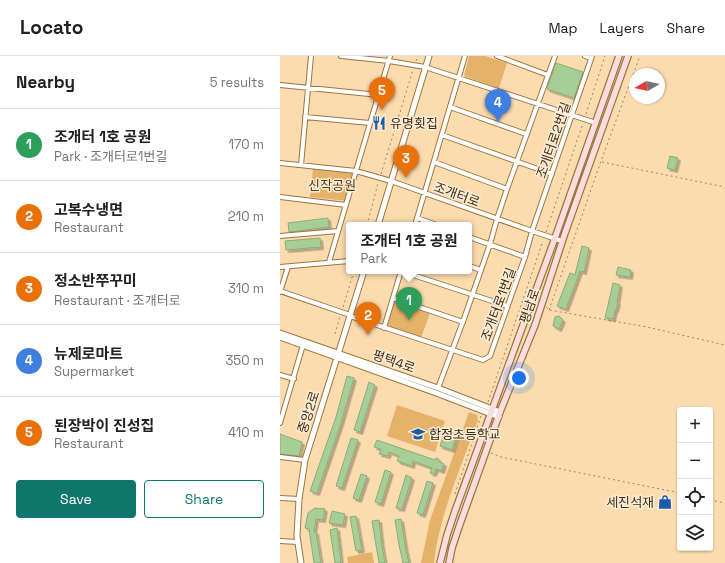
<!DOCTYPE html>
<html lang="en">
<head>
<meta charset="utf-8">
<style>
	body { margin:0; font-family:"Space Grotesk","Noto Sans KR",sans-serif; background:#f2f2f2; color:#202124 }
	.controls { position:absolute; right:12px; bottom:12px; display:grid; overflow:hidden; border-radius:4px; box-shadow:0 1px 3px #0004 }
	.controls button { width:36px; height:36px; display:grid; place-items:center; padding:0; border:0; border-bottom:1px solid #e0e0e0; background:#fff; color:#202124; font:20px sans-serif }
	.compass { position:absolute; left:349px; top:12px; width:36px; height:36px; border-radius:50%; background:#fff; box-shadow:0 1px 3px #0004; rotate:261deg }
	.you { position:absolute; left:239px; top:322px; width:14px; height:14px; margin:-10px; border:3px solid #fff; border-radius:50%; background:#1a73e8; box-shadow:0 0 0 6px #1a73e833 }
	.badge { display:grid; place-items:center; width:26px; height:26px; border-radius:50%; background:#0f766e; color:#fff; font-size:13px; font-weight:700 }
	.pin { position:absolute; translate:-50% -33px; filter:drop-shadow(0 1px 2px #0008) }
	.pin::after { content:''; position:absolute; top:21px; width:14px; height:12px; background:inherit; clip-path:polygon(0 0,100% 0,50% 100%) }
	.popup { position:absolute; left:66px; top:166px; width:126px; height:52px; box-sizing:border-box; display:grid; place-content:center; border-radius:4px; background:#fff; filter:drop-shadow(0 1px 3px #0005); font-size:13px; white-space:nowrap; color:#757577 }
	.popup b { font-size:15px; color:#202124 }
	.popup::after { content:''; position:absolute; left:50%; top:100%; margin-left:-8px; border:8px solid transparent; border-top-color:#fff }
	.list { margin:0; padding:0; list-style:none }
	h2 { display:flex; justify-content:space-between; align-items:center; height:52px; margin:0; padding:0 16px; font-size:17px }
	h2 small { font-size:13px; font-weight:400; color:#757577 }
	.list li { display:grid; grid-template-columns:26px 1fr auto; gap:12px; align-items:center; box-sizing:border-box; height:72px; padding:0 16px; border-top:1px solid #e0e0e0 }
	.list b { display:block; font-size:15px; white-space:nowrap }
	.list p { margin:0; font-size:13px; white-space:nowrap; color:#757577 }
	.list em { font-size:13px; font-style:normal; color:#757577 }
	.actions { display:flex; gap:8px; padding:12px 16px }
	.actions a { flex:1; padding:9px 0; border:1px solid #0f766e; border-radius:4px; text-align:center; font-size:14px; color:#0f766e }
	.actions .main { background:#0f766e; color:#fff }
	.icon { flex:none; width:22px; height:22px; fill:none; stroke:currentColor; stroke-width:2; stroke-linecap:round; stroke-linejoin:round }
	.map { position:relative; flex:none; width:445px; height:507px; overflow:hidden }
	header { display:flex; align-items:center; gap:24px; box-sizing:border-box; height:56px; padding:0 20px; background:#fff; border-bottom:1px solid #e0e0e0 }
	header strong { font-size:19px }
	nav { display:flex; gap:22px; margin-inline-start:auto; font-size:14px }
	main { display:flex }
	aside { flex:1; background:#fff }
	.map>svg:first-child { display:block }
	.green { fill:#e4b268 }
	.building { fill:#a8ce97; stroke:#88ae78; filter:url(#shadow) }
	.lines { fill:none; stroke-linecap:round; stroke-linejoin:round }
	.minor-casing { stroke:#9a763e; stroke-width:6 }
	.tertiary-casing { stroke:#9a763e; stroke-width:7 }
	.secondary-casing { stroke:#9a763e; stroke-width:8 }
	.path { stroke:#9d8563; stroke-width:1; stroke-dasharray:2 3; stroke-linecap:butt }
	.minor { stroke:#fff; stroke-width:4 }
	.tertiary { stroke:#fff; stroke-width:5 }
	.secondary { stroke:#fbdddf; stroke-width:5.5 }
	.labels { text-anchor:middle; stroke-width:3; stroke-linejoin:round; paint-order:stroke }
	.poi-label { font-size:13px; fill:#3c2d15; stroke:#fcecd6; text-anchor:start }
	.street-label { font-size:13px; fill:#3c2d15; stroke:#fcecd6 }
	.park-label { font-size:13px; fill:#523a13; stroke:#fcecd6 }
</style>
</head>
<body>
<header>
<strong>Locato</strong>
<nav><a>Map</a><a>Layers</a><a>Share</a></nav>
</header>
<main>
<aside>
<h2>Nearby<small>5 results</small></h2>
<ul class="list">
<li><span class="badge" style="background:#2e9e5b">1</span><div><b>조개터 1호 공원</b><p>Park · 조개터로1번길</p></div><em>170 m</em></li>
<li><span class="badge" style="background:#e8710a">2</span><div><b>고복수냉면</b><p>Restaurant</p></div><em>210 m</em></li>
<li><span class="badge" style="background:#e8710a">3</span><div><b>정소반쭈꾸미</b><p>Restaurant · 조개터로</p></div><em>310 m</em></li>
<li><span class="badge" style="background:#3f7fe0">4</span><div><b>뉴제로마트</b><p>Supermarket</p></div><em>350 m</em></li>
<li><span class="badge" style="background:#e8710a">5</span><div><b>된장박이 진성집</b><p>Restaurant</p></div><em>410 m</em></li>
</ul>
<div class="actions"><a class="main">Save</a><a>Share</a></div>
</aside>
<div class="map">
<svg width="445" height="507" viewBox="0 0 445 507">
	<defs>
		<filter id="shadow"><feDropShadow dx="2.5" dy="2.5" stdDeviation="0" flood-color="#0004"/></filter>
	</defs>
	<rect width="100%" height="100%" fill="#fcdcaf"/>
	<!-- green -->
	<path class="green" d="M189 0H205L227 7 219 32 184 20Z
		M33 113 74 116 68 145 30 141Z
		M115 245 150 257 141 282 107 271Z
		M117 349 165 365 155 396 107 380Z
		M189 356 197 359 198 364C182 409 159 459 154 507H141L150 464Z
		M92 496 94 507H68L67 501Z"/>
	<!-- building -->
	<path class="building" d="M276 7 303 16 294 42 267 33Z
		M390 100 398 102 395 114 387 112Z
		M48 162 49 171 9 176 8 167Z
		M40 182 41 191 6 194 5 185Z
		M302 190 309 192 304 216 300 215 286 253 277 250 290 217 295 219Z
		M338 211 351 214 350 221 336 219Z
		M333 227 340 229 337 246H338L336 254H335L333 263 325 262Z
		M279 260 283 264 279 273 273 270 275 261Z
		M67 320 74 322 61 367 37 437 30 435 56 361Z
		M89 326 95 329 80 376 74 374Z
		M166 372 178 376 172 394 160 390Z
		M0 378 22 386 19 400 0 398Z
		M71 382 78 384 62 432 56 430Z
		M97 384 155 404 156 402 159 403 158 405 164 408 162 415 156 413 154 418 150 417 152 412 133 405 132 410 117 405 119 400 109 396 108 400 99 398 101 393 94 391Z
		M105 414 111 416 101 448 95 446Z
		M81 418 87 420 79 444 73 442Z
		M126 419 132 422 122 453 116 452Z
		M147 425 153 427 143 459 137 457Z
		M35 452 45 453 43 464 36 463 34 476H36L41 507H34L29 473 25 472 28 457Z
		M52 455 65 458 63 469 49 467Z
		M76 460 82 494 76 495 70 461Z
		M121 463 126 495 129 507H123L119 489 115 464Z
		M99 464 102 490 105 507H99L92 465Z
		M57 472 60 497 61 507H55L50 474Z"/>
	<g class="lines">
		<defs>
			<path id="minor" d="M61 0 109 5 145 11 316 67
				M217 0 268 19
				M305 0 311 2
				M0 29 99 39
				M170 51 246 78
				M25 61 90 67
				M162 79 272 118
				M154 106 227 133
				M0 107 76 115 111 125 252 175 282 185
				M21 109 31 0
				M0 141 66 149
				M137 162 157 169
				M135 169 185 0
				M0 180 58 175
				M189 181 245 201
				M49 206 110 0
				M189 210 201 214
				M0 211 69 205
				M121 215 227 250
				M0 235 70 259
				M0 236 8 211
				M113 242 183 266
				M70 260 203 304 210 300 245 201 252 175 312 0
				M104 272 121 215
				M0 319 14 323
				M158 332 185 260 210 188 217 163 227 133 275 0
				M0 367 23 289
				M0 401 25 404
				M0 442 19 443
				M0 485 18 486"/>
			<path id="tertiary" d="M98 169 149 0
				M0 277 158 332 220 356
				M0 281 156 337 219 361
				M21 507 17 480 19 443 25 404 84 215"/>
			<path id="secondary" d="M160 507 167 479 175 455 275 182 339 0
				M169 507 172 492 180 468 220 356 255 269 285 177 348 0"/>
		</defs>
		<!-- minor casing -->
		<use href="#minor" class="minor-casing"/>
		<!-- tertiary casing -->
		<use href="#tertiary" class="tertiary-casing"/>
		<!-- secondary casing -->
		<use href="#secondary" class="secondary-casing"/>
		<!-- path -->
		<path class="path" d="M136 5 138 0
			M306 58 325 0
			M322 106 445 131
			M101 118 133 14
			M87 169 98 127
			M266 176 303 67
			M63 251 74 215
			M266 251 269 254 367 271 445 289
			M269 254 321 105 360 0
			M55 278 60 260
			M208 346 263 185
			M211 397 221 401 400 437
			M175 438 201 360
			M430 444 445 447"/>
		<!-- minor -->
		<use href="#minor" class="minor"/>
		<!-- tertiary -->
		<use href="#tertiary" class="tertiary"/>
		<!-- secondary -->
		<use href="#secondary" class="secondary"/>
	</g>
	<!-- icons -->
	<defs>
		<symbol id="restaurant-bare" viewBox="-9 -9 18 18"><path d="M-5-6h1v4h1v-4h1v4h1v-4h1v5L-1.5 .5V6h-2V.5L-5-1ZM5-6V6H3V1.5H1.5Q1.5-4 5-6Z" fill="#1c5cac" stroke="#fcecd6" stroke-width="2.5" paint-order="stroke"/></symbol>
		<symbol id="school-bare" viewBox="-9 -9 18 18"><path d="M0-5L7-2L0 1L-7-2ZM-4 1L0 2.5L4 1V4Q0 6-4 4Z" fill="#1c5cac" stroke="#fcecd6" stroke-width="2.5" paint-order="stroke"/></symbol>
		<symbol id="shop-bare" viewBox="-9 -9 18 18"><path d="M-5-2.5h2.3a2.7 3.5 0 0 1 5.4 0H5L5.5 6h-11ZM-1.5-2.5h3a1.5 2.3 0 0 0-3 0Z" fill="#1c5cac" stroke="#fcecd6" stroke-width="2.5" paint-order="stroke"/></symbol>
	</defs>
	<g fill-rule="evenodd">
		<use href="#restaurant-bare" x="89" y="57" width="20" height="20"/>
		<use href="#school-bare" x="128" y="368" width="20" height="20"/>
		<use href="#shop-bare" x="375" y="436" width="20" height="20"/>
	</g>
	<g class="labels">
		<!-- poi labels -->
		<g class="poi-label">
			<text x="110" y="72">유명횟집</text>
			<text x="149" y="383">합정초등학교</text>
			<text x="374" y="451" text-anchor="end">세진석재</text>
		</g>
		<!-- street labels -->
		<g class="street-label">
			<text transform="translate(273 84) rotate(-71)" y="5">조개터로2번길</text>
			<text transform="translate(177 138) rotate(20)" y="5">조개터로</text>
			<text transform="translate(218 248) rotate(-70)" y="5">조개터로1번길</text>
			<text transform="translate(249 250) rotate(-71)" y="5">평남로</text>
			<text transform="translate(114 305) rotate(19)" y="5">평택4로</text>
			<text transform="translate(28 356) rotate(-72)" y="5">중앙2로</text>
		</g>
		<!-- park labels -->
		<g class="park-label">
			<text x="52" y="134">신작공원</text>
		</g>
	</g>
</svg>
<div class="controls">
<button>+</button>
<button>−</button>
<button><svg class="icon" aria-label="locate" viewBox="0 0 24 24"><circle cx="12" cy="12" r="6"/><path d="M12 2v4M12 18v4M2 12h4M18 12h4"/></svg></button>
<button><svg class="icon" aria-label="layers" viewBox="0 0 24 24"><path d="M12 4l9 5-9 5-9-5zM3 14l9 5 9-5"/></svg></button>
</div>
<svg class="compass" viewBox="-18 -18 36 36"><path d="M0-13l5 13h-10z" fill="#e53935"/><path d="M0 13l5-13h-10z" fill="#757577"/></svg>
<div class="you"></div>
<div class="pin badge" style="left:129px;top:264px;background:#2e9e5b">1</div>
<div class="popup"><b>조개터 1호 공원</b>Park</div>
<div class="pin badge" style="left:88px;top:279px;background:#e8710a">2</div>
<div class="pin badge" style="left:126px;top:122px;background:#e8710a">3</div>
<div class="pin badge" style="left:218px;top:66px;background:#3f7fe0">4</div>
<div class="pin badge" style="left:102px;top:54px;background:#e8710a">5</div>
</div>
</main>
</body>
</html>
